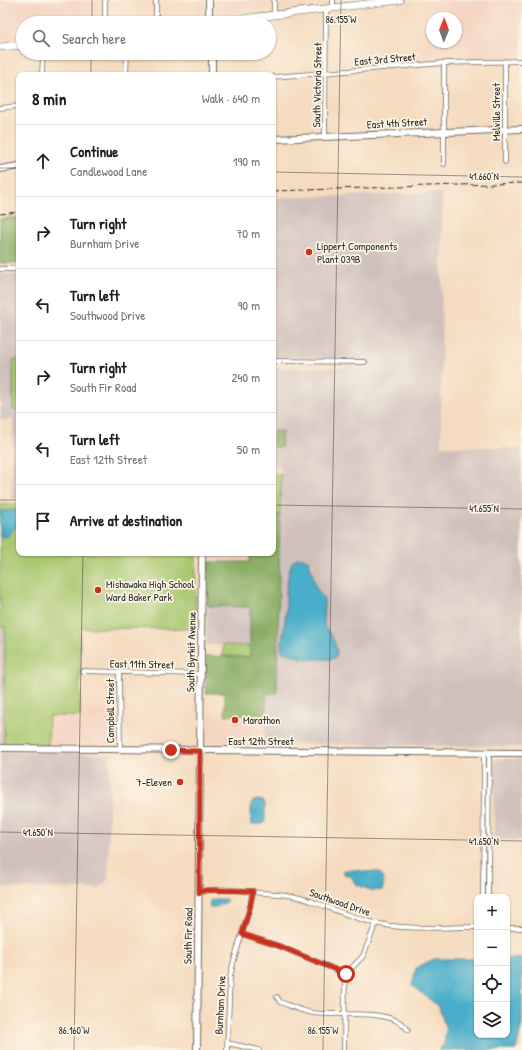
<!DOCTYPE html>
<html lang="en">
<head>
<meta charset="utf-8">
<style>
	body { margin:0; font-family:"Patrick Hand",sans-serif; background:#f2f2f2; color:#202124 }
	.controls { position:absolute; right:12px; bottom:12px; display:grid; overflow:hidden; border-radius:8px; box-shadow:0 1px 3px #0004 }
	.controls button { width:36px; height:36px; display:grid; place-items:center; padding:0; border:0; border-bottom:1px solid #e0e0e0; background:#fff; color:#202124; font:20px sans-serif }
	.compass { position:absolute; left:426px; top:12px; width:36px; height:36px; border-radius:50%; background:#fff; box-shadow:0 1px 3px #0004; rotate:1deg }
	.stop { position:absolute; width:12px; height:12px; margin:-9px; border:3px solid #c8321e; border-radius:50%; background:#fff }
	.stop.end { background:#c8321e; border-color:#fff; box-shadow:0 1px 4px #0008 }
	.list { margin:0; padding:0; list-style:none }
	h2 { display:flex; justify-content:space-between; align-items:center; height:52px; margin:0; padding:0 16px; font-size:17px }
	h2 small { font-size:13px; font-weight:400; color:#757577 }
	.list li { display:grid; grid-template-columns:26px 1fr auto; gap:12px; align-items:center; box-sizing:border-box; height:72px; padding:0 16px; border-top:1px solid #e0e0e0 }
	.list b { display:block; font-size:15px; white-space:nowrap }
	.list p { margin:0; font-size:13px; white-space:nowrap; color:#757577 }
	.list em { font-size:13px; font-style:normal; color:#757577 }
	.icon { flex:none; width:22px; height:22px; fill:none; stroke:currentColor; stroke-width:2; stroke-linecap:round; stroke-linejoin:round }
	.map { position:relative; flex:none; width:522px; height:1050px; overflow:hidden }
	.search { position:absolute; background:#fff; box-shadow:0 1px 3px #0004; left:16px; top:16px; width:260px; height:44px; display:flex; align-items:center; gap:10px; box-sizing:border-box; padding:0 14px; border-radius:22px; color:#757577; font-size:15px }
	.panel { position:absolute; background:#fff; box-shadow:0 1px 3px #0004; left:16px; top:72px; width:260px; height:484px; border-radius:8px }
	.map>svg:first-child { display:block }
	.built { fill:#f4d3c0; fill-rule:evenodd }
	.industrial { fill:#d0c0bc }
	.green { fill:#a9c870; stroke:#6a7a4e }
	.forest { fill:#86ac62; stroke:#586c46 }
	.water { fill:#49aec9; stroke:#3a6c7a }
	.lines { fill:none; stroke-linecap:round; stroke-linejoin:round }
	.street-casing { stroke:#72695f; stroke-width:5.5 }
	.secondary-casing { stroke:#72695f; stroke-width:8 }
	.primary-casing { stroke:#72695f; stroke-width:8 }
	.street { stroke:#fff; stroke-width:4 }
	.secondary { stroke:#fff; stroke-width:6 }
	.primary { stroke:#fff; stroke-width:7 }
	.rail { stroke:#2b2b2b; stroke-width:1; stroke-dasharray:6 3; stroke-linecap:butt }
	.route { stroke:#c8321e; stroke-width:5 }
	.ticks { fill:none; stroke:#2b2b2b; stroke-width:1; stroke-opacity:0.45 }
	.poi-dot { fill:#c8321e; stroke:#fcf5e5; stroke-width:1.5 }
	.labels { text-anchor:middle; stroke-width:3.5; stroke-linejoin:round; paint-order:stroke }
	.street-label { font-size:11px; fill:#2b2b2b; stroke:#fcf5e5 }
	.poi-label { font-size:11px; fill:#2b2b2b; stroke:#fcf5e5; text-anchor:start }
	.ticks-label { font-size:10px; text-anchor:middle; fill:#2b2b2b; stroke:#fcf5e5; stroke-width:3.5; stroke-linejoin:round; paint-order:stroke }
</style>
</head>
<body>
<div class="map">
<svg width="522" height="1050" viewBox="0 0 522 1050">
	<rect width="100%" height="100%" fill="#fcf5e5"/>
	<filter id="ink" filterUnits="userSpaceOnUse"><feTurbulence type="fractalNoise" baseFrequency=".025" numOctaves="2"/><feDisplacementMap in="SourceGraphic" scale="8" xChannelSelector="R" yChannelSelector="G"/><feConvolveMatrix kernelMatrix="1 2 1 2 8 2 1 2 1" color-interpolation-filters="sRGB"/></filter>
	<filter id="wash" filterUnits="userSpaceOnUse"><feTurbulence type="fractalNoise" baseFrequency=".012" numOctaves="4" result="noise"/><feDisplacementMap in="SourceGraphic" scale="16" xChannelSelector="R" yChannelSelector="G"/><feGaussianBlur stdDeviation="0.9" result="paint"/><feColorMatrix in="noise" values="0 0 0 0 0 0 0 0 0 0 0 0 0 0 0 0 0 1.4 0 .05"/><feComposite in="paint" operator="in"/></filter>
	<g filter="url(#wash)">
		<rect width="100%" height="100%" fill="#f5dbbf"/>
		<!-- built -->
		<path class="built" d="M0 0H99V23H23V38L0 41Z
			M195 0H203L204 16 202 17 195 18Z
			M213 0H267V10L215 16 213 12Z
			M424 0H522V61L424 64ZM432 18H456V42H432Z
			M208 553H250V562H208Z
			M80 710H116V743L114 745H48L49 716H80Z
			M206 714 266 715 265 743H214L208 741 205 732Z"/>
		<!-- industrial -->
		<path class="industrial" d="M442 193 441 446 522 448V747L265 743 266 693H277L281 466H273V447H281L282 432 273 431V368H345L346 358 273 357V198Z
			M0 274H19V360L13 361V409L19 410V499H11L13 419 7 420H0Z
			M208 606 250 607V646L206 645Z
			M0 627H5L4 745 0 744Z
			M0 752 110 754 108 879 98 889 4 888 0 884Z
			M494 759H522V840H494Z"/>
		<!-- green -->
		<path class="green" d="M13 360H19V410H13Z
			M273 474 281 475 280 515H273Z
			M0 504H19V553H196L195 629 80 628V716H49L48 745H4L5 627H0Z
			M223 645 250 646V657L222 656Z"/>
		<!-- forest -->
		<path class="forest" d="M19 217V263H0V219Z
			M273 431H282L281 447H273Z
			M273 515H280L277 693H266V715H225V693H206V656L250 657V607L208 606V562H250V553H273Z"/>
		<!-- water -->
		<path class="water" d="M13 510 19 511V523L8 536 0 537V511Z
			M297 558H303L309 561 316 588 324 599V626L332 636 337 650 336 657 332 659C322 659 312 660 302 658 296 657 290 653 283 652L281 649 286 612V592L289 570 293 561Z
			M257 800 263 801 265 804V822L263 824H252L251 823V804L252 802Z
			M344 870H358L364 872 376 871 380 873C384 879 385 883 382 890L373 891 355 884 352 877 344 874 343 872Z
			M215 899H226V902L216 907H210L209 906 210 901Z
			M522 958V1024L516 1050H438L444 1044 446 1030 439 1007 412 985 416 968 434 959H477V1035H507V959Z"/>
	</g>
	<g filter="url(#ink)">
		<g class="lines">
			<defs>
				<path id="street" d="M105 0V23
					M333 8V0
					M274 15V0
					M156 23V0
					M42 75 43 53
					M126 75 127 53
					M273 77 444 63 522 61
					M0 108 19 106
					M325 137 326 9
					M505 162V61
					M444 164V63
					M0 269H19
					M273 361 365 362
					M82 671 201 674
					M119 672 120 750
					M199 893C219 886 242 891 262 893 279 894 295 895 310 901 331 908 350 917 371 922 405 931 442 927 477 927
					M483 897 484 753
					M488 897 489 753
					M507 928H522
					M242 934 279 946 346 974
					M277 997 280 1002C291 1006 301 1011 313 1013 338 1017 393 1007 408 1030
					M227 1043 259 1050
					M227 1050 230 977 234 960 250 907 253 891
					M344 1050 345 975 363 956 376 923"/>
				<path id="secondary" d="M209 0V16L211 23
					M212 75V53
					M273 139 522 129
					M0 169 19 166
					M0 748 522 753
					M197 1050 202 553"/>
				<path id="primary" d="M206 23 400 0
					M0 47 23 45"/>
			</defs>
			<!-- street casing -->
			<use href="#street" class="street-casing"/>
			<!-- secondary casing -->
			<use href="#secondary" class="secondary-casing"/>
			<!-- primary casing -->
			<use href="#primary" class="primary-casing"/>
			<!-- street -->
			<use href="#street" class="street"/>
			<!-- secondary -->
			<use href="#secondary" class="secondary"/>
			<!-- primary -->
			<use href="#primary" class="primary"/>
			<!-- rail -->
			<path class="rail" d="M273 191 522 183
				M0 214 19 212"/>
		</g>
	</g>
	<g class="lines" filter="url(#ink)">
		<!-- route -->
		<path class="route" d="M171 750 200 751 199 893 206 890 253 891 250 907 242 934 279 946 346 974"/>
	</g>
	<!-- ticks -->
	<path class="ticks" d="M92 23V0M91 75V53M0 168H19M273 172 522 177M0 500H19M273 505 522 509M0 832 522 841M74 1050 83 553M323 1050 341 0"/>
	<!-- markers -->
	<g class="poi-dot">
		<circle cx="309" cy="252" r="4"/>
		<circle cx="98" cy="590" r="4"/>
		<circle cx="235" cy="720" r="4"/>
		<circle cx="180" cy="782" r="4"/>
	</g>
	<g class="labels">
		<!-- street labels -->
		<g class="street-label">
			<text transform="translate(385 59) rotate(-5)" y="4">East 3rd Street</text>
			<text transform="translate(317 85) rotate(-89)" y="4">South Victoria Street</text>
			<text transform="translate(496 112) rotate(-90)" y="4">Melville Street</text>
			<text transform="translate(397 123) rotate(-3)" y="4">East 4th Street</text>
			<text transform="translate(191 652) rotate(-89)" y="4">South Byrkit Avenue</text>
			<text transform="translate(142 664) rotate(1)" y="4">East 11th Street</text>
			<text transform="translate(110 711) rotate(-90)" y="4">Campbell Street</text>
			<text x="261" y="745">East 12th Street</text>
			<text transform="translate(340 902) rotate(19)" y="4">Southwood Drive</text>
			<text transform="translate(188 936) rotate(-89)" y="4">South Fir Road</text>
			<text transform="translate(220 1005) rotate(-87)" y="4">Burnham Drive</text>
		</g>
		<!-- poi labels -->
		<g class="poi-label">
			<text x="317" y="250">Lippert Components<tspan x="317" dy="13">Plant 039B</tspan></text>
			<text x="106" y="588">Mishawaka High School<tspan x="106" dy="13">Ward Baker Park</tspan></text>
			<text x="243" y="724">Marathon</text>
			<text x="172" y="786" text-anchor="end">7-Eleven</text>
		</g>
	</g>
	<g class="ticks-label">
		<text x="341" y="23">86.155°W</text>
		<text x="484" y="180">41.660°N</text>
		<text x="484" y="512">41.655°N</text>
		<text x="38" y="836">41.650°N</text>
		<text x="484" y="845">41.650°N</text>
		<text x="74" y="1034">86.160°W</text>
		<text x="323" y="1034">86.155°W</text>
	</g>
</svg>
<div class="controls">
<button>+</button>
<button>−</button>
<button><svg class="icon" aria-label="locate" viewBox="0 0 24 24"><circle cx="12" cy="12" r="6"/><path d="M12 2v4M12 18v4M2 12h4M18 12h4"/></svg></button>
<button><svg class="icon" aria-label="layers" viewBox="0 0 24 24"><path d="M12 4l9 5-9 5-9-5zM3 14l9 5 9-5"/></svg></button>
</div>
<svg class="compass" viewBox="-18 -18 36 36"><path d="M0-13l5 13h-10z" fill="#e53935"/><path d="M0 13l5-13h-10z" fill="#757577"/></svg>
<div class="stop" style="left:346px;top:974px"></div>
<div class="stop end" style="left:171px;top:750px"></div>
<div class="search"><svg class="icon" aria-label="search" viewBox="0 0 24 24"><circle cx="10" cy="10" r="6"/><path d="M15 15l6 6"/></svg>Search here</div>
<section class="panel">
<h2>8 min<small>Walk · 640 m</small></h2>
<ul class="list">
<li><svg class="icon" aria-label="ahead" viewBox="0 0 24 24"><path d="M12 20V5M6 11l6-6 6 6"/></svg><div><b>Continue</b><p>Candlewood Lane</p></div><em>190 m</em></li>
<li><svg class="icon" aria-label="right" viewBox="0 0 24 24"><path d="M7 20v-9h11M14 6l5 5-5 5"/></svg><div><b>Turn right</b><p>Burnham Drive</p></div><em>70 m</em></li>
<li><svg class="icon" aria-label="left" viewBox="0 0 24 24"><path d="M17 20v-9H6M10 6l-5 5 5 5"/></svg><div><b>Turn left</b><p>Southwood Drive</p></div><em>90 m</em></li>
<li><svg class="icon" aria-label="right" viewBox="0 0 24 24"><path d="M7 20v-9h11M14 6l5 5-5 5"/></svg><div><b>Turn right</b><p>South Fir Road</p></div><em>240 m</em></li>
<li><svg class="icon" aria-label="left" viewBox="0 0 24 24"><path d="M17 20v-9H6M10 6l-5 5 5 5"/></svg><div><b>Turn left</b><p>East 12th Street</p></div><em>50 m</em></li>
<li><svg class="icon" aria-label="arrive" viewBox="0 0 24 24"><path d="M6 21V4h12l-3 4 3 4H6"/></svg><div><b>Arrive at destination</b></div></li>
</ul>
</section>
</div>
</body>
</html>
